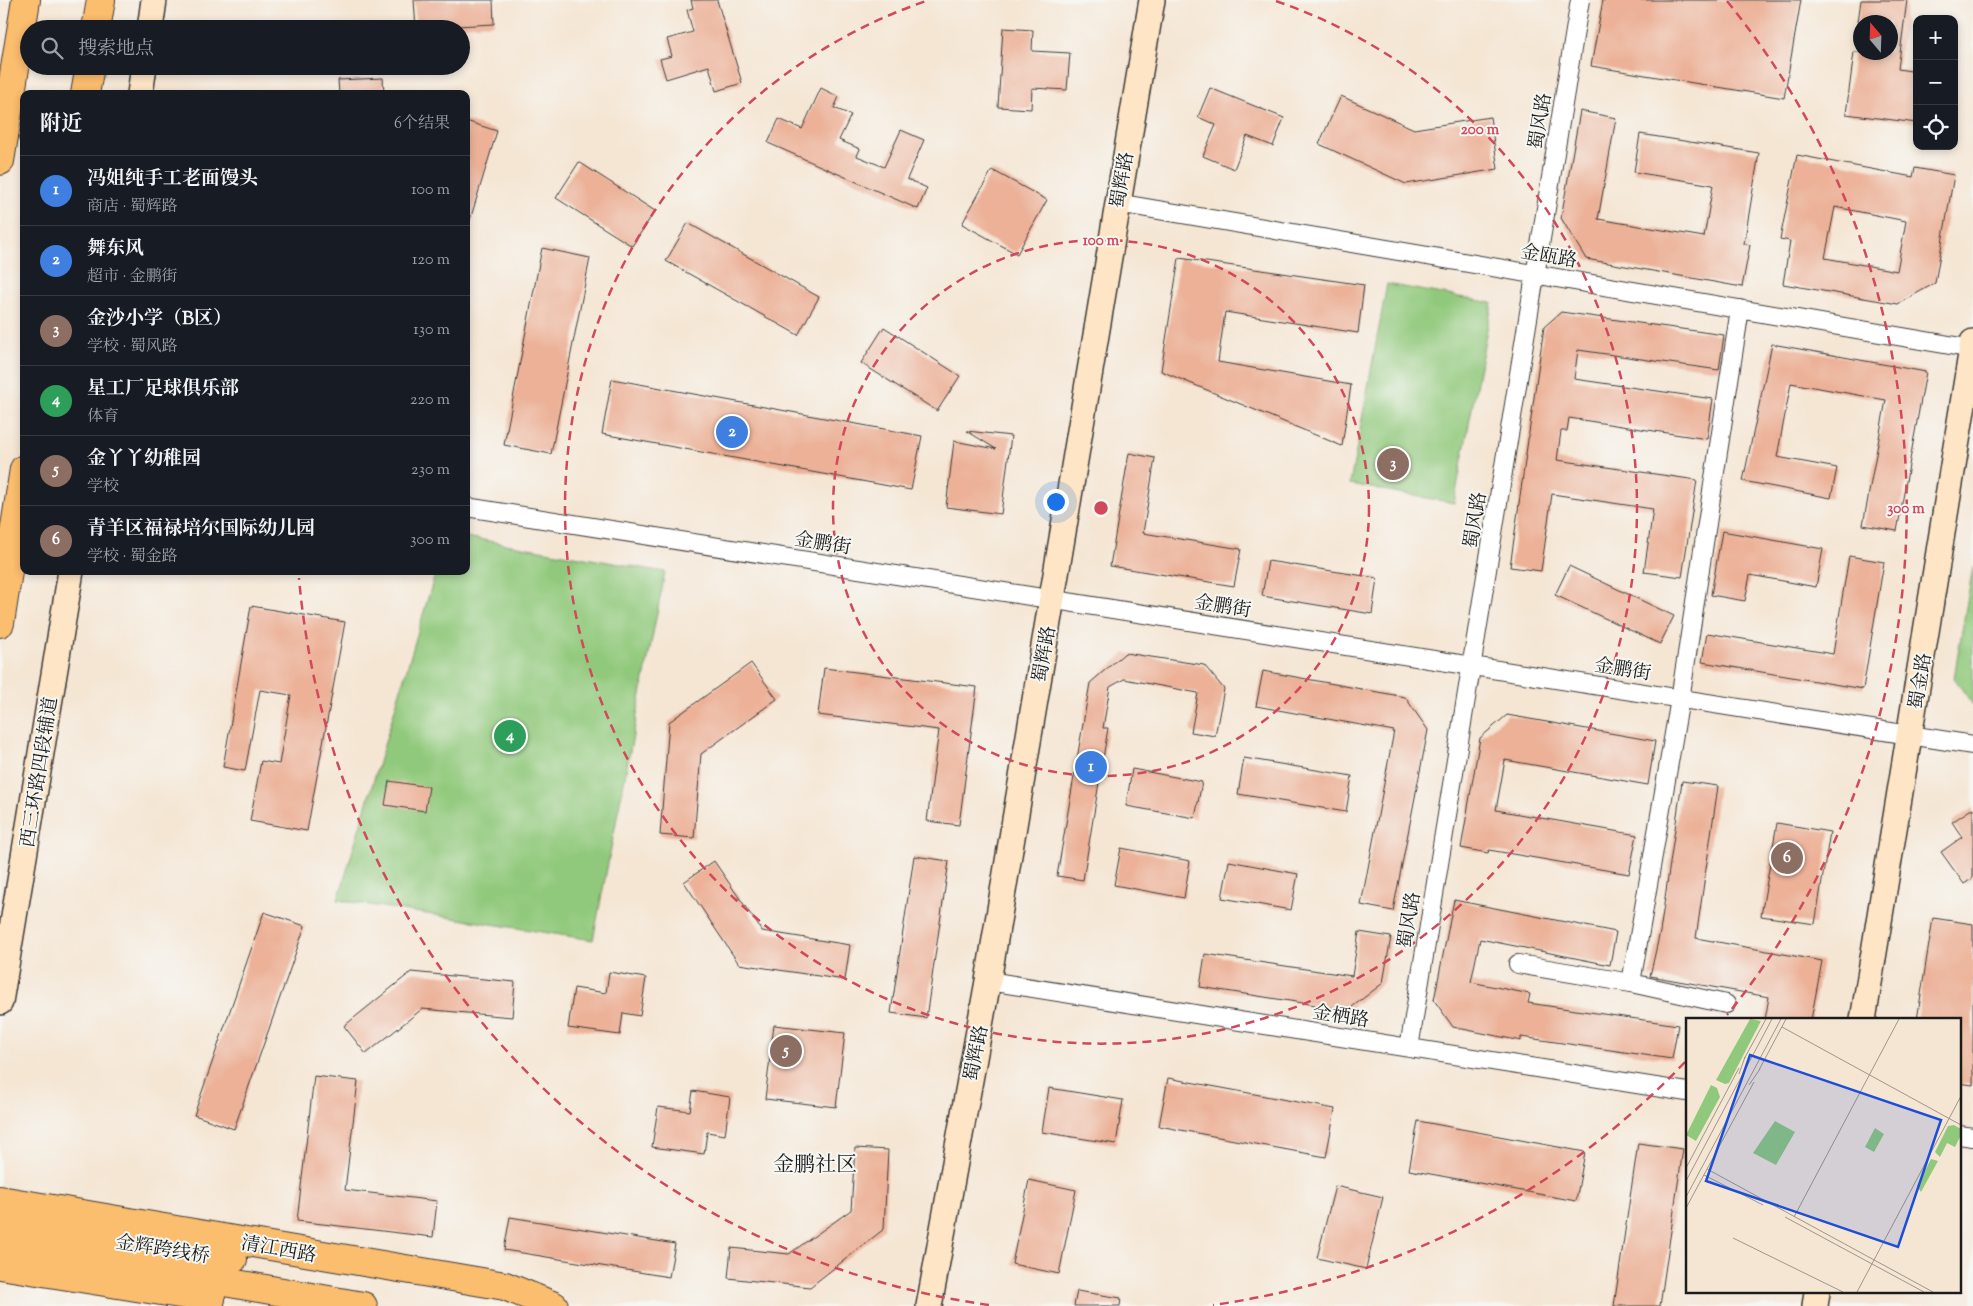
<!DOCTYPE html>
<html lang="zh">
<head>
<meta charset="utf-8">
<style>
	body { margin:0; font-family:"Sorts Mill Goudy","Noto Serif SC",serif; background:#20242c; color:#f1f3f6 }
	.controls { position:absolute; right:15px; top:15px; display:grid; overflow:hidden; border-radius:10px; box-shadow:0 2px 8px #0003 }
	.controls button { width:45px; height:45px; display:grid; place-items:center; padding:0; border:0; border-bottom:1px solid #363941; background:#171b24; color:#f1f3f6; font:25px sans-serif }
	.compass { position:absolute; left:1853px; top:15px; width:45px; height:45px; border-radius:50%; background:#171b24; box-shadow:0 2px 8px #0003; rotate:341deg }
	.you { position:absolute; left:1055px; top:501px; width:18px; height:18px; margin:-12px; border:4px solid #fff; border-radius:50%; background:#1a73e8; box-shadow:0 0 0 8px #1a73e833 }
	.badge { display:grid; place-items:center; width:32px; height:32px; border-radius:50%; background:#8c9099; color:#fff; font-size:16px; font-weight:700 }
	.pin { position:absolute; translate:-50% -50%; border:2px solid #fff; box-shadow:0 1px 5px #0006 }
	.list { margin:0; padding:0; list-style:none }
	h2 { display:flex; justify-content:space-between; align-items:center; height:65px; margin:0; padding:0 20px; font-size:21px }
	h2 small { font-size:16px; font-weight:400; color:#9ea1a6 }
	.list li { display:grid; grid-template-columns:32px 1fr auto; gap:15px; align-items:center; box-sizing:border-box; height:70px; padding:0 20px; border-top:1px solid #363941 }
	.list b { display:block; font-size:19px; white-space:nowrap }
	.list p { margin:0; font-size:16px; white-space:nowrap; color:#9ea1a6 }
	.list em { font-size:16px; font-style:normal; color:#9ea1a6 }
	.icon { flex:none; width:28px; height:28px; fill:none; stroke:currentColor; stroke-width:2; stroke-linecap:round; stroke-linejoin:round }
	.map { position:relative; flex:none; width:1973px; height:1306px; overflow:hidden }
	.search { position:absolute; background:#171b24; box-shadow:0 2px 8px #0003; left:20px; top:20px; width:450px; height:55px; display:flex; align-items:center; gap:12px; box-sizing:border-box; padding:0 18px; border-radius:28px; color:#9ea1a6; font-size:19px }
	.panel { position:absolute; background:#171b24; box-shadow:0 2px 8px #0003; left:20px; top:90px; width:450px; height:485px; border-radius:10px }
	.map>svg:first-child { display:block }
	.green { fill:#91c97c; stroke:#56724c }
	.building { fill:#ecb197; fill-rule:evenodd }
	.lines { fill:none; stroke-linecap:round; stroke-linejoin:round }
	.street-casing { stroke:#3d3a38; stroke-width:20 }
	.secondary-casing { stroke:#3d3a38; stroke-width:28 }
	.primary-casing { stroke:#3d3a38; stroke-width:30 }
	.highway-casing { stroke:#3d3a38; stroke-width:30 }
	.street { stroke:#fff; stroke-width:18 }
	.secondary { stroke:#fde5c5; stroke-width:25 }
	.primary { stroke:#fbbd6e; stroke-width:28 }
	.highway { stroke:#fbbd6e; stroke-width:28 }
	.ring { fill:none; stroke:#d1495b; stroke-width:2.5; stroke-dasharray:9 6 }
	.labels { text-anchor:middle; stroke-width:4; stroke-linejoin:round; paint-order:stroke }
	.street-label { font-size:19px; fill:#1c1c1c; stroke:#f6f6f2 }
	.quarter-label { font-size:21px; fill:#1c1c1c; stroke:#f6f6f2 }
	.inset-road { fill:none; stroke:#9e958a; stroke-width:1 }
	.view { fill:#1d4ed8; fill-opacity:0.15; stroke:#1d4ed8; stroke-width:2.5 }
	.inset-edge { fill:none; stroke:#1c1c1c; stroke-width:2.5 }
	.centre { fill:#d1495b; stroke:#f6f6f2; stroke-width:2.5 }
	.ring-label { font-size:15px; text-anchor:middle; font-weight:bold; fill:#d1495b; stroke:#f6f6f2; stroke-width:4; stroke-linejoin:round; paint-order:stroke }
</style>
</head>
<body>
<div class="map">
<svg width="1973" height="1306" viewBox="0 0 1973 1306">
	<rect width="100%" height="100%" fill="#f6f6f2"/>
	<filter id="ink" filterUnits="userSpaceOnUse"><feTurbulence type="fractalNoise" baseFrequency=".02" numOctaves="2"/><feDisplacementMap in="SourceGraphic" scale="10" xChannelSelector="R" yChannelSelector="G"/><feConvolveMatrix kernelMatrix="1 2 1 2 8 2 1 2 1" color-interpolation-filters="sRGB"/></filter>
	<filter id="wash" filterUnits="userSpaceOnUse"><feTurbulence type="fractalNoise" baseFrequency=".0096" numOctaves="4" result="noise"/><feDisplacementMap in="SourceGraphic" scale="20" xChannelSelector="R" yChannelSelector="G"/><feGaussianBlur stdDeviation="1.12" result="paint"/><feColorMatrix in="noise" values="0 0 0 0 0 0 0 0 0 0 0 0 0 0 0 0 0 1.4 0 .05"/><feComposite in="paint" operator="in"/></filter>
	<g filter="url(#wash)">
		<rect width="100%" height="100%" fill="#f5e6d4"/>
		<!-- green -->
		<path class="green" d="M1387 284 1492 303 1454 503 1350 484Z
			M466 537 665 572 593 940 338 900 436 571H466Z
			M1973 566V705L1954 678Z"/>
		<g id="blocks">
			<!-- building -->
			<path class="building" d="M414 0H493L494 24 457 26V29H416Z
				M691 0H717L742 83 716 91 709 66 666 79 660 59 672 56 667 39 693 32 687 10 693 8Z
				M1603 0H1801L1784 98 1591 66Z
				M1861 0H1907L1898 69 1917 72V123L1846 114 1854 52H1890V22H1858Z
				M1003 28 1033 30 1032 51 1070 53 1067 90 1032 88 1031 109 998 107Z
				M383 78 384 94H339L338 80Z
				M821 88 839 97 834 108 851 115 839 140 860 149 857 156 884 167 901 130 924 140 907 179 927 188 918 209 768 143 779 119 802 129Z
				M1210 88 1284 118 1273 146 1247 136 1234 169 1203 156 1216 125 1198 117Z
				M1341 96 1414 129 1490 117 1498 169 1406 184 1319 144Z
				M1580 111 1616 118 1598 219 1704 237 1713 185 1634 172 1640 134 1759 153 1744 244 1750 245 1742 287 1586 259 1561 218Z
				M466 121 497 131 470 220 466 219Z
				M1797 155 1913 177 1915 168 1954 175 1935 283 1898 304 1783 284 1790 241 1780 239ZM1835 207 1906 221 1897 271 1825 258Z
				M579 162 655 211 632 246 556 198Z
				M992 170 1047 200 1017 254 962 224Z
				M688 223 819 297 798 335 666 261Z
				M542 248 590 258 551 454 504 445Z
				M1179 258 1364 285 1358 333 1225 312 1218 362 1351 385 1342 446 1161 371Z
				M1561 312 1724 335 1719 370 1578 350 1574 379 1713 399 1707 439 1569 418 1567 431H1561L1557 460 1697 480 1682 577 1644 572 1653 509 1552 494 1541 571 1510 567 1544 327Z
				M884 327 960 376 937 411 861 363Z
				M1772 344 1926 372 1897 531 1863 525 1886 400 1791 383 1777 457 1837 468 1831 498 1743 481Z
				M612 379 922 436 911 490 602 434Z
				M967 431 1011 436 1001 514 946 507 954 441 996 449Z
				M1129 453 1155 458 1143 533 1241 549 1234 586 1110 566Z
				M1722 531 1823 549 1816 587 1750 575 1745 601 1711 595Z
				M1849 556 1884 562 1863 689 1702 662 1707 633 1833 654Z
				M1268 561 1377 578 1372 614 1262 596Z
				M1569 566 1674 616 1660 644 1555 595Z
				M251 606 345 622 307 831 250 821 261 761 279 764 291 695 260 690 245 771 223 767Z
				M1125 653 1204 665 1224 689 1215 736 1191 732 1198 693 1124 679 1110 687 1103 728H1108L1083 880 1057 876 1090 683Z
				M751 663 777 699 701 754 694 838 660 835 669 722Z
				M824 668 977 687 959 825 927 821 939 730 818 715Z
				M1263 671 1405 697 1428 730 1393 911 1361 905 1394 731 1256 706Z
				M1507 715 1655 741 1648 785 1505 760 1496 810 1637 835 1629 874 1489 850 1488 853 1461 848 1480 738Z
				M1244 758 1352 776 1346 812 1238 794Z
				M1132 769 1202 782 1195 818 1126 806Z
				M389 781 429 787 425 811 385 805Z
				M1682 781 1718 786 1696 938 1822 961 1811 1020H1765L1769 997 1650 976 1660 932Z
				M1973 808V878L1964 884 1941 852 1962 837 1952 822Z
				M1777 823 1830 832 1815 924 1761 916Z
				M1121 848 1190 861 1184 898 1114 885Z
				M914 856 949 861 926 1018 891 1013Z
				M714 861 762 931 850 945 845 980 739 964 684 882Z
				M1229 861 1298 874 1291 910 1222 898Z
				M1454 900 1616 932 1610 965 1480 939 1471 982 1530 994 1528 1003 1678 1025 1672 1059 1521 1037V1041L1453 1027 1434 1000Z
				M264 912 305 926 234 1129 194 1115Z
				M1933 918 1973 924V1085L1959 1083V1020H1917Z
				M1359 932 1391 937 1383 983 1348 1010 1200 987 1205 954 1352 976Z
				M411 972 515 982 512 1017 422 1009 366 1054 344 1026Z
				M609 972 646 978 640 1016 623 1013 620 1035 568 1028 574 988 606 993Z
				M774 1025 845 1033 836 1107 765 1099Z
				M314 1076 358 1081 345 1190 437 1201 433 1237 297 1221Z
				M1168 1078 1335 1109 1326 1157 1159 1126Z
				M1049 1088 1123 1100 1116 1144 1042 1132Z
				M693 1091 730 1097 725 1135 707 1132 704 1154 652 1147 658 1107 690 1111Z
				M1418 1121 1585 1152 1576 1201 1409 1170Z
				M1638 1143 1683 1149 1660 1306H1614Z
				M855 1148 888 1150 884 1229 810 1287 728 1278 731 1248 789 1254 851 1210Z
				M1029 1180 1076 1190 1059 1274 1012 1264Z
				M1335 1186 1383 1197 1366 1269 1317 1258Z
				M510 1217 675 1244 669 1277 504 1250Z
				M1077 1291 1121 1298 1120 1306H1074Z"/>
		</g>
	</g>
	<g filter="url(#ink)">
		<use href="#blocks" fill-opacity="0" stroke="#3d3a38" stroke-width="1"/>
		<g class="lines">
			<defs>
				<path id="street" d="M1117 203 1973 349
					M466 507 1973 745
					M1518 964 1631 983 1726 1004
					M988 981 1687 1092
					M1631 983 1681 693 1740 309
					M1409 1048 1580 0
					M1959 1135 1973 1137"/>
				<path id="secondary" d="M150 29 154 0
					M140 94 144 66
					M0 1002 71 571
					M1863 1020 1973 342
					M929 1306 988 981 1152 0
					M1815 1306 1817 1292"/>
				<path id="primary" d="M0 1200 505 1286 554 1306
					M0 1221 233 1259
					M0 1243 363 1306
					M0 1265 211 1299"/>
				<path id="highway" d="M96 29 101 0
					M85 94 90 66
					M0 161 26 0
					M0 623 24 469"/>
			</defs>
			<!-- street casing -->
			<use href="#street" class="street-casing"/>
			<!-- secondary casing -->
			<use href="#secondary" class="secondary-casing"/>
			<!-- primary casing -->
			<use href="#primary" class="primary-casing"/>
			<!-- highway casing -->
			<use href="#highway" class="highway-casing"/>
			<!-- street -->
			<use href="#street" class="street"/>
			<!-- secondary -->
			<use href="#secondary" class="secondary"/>
			<!-- primary -->
			<use href="#primary" class="primary"/>
			<!-- highway -->
			<use href="#highway" class="highway"/>
		</g>
	</g>
	<!-- distance rings -->
	<g class="ring">
		<circle cx="1101" cy="508" r="268"/>
		<path d="M1276 1A536 536 0 1 1 926 1"/>
		<path d="M1685 1062A805 805 0 0 1 1213 1305M989 1305A805 805 0 0 1 299 578M1727 1A805 805 0 0 1 1727 1015"/>
	</g>
	<g class="labels">
		<!-- street labels -->
		<g class="street-label">
			<text transform="translate(1539 121) rotate(-81)" y="7">蜀风路</text>
			<text transform="translate(1121 180) rotate(-80)" y="7">蜀辉路</text>
			<text transform="translate(1549 255) rotate(10)" y="7">金瓯路</text>
			<text transform="translate(1474 520) rotate(-81)" y="7">蜀风路</text>
			<text transform="translate(823 542) rotate(9)" y="7">金鹏街</text>
			<text transform="translate(1223 605) rotate(9)" y="7">金鹏街</text>
			<text transform="translate(1043 654) rotate(-80)" y="7">蜀辉路</text>
			<text transform="translate(1623 668) rotate(9)" y="7">金鹏街</text>
			<text transform="translate(1919 681) rotate(-81)" y="7">蜀金路</text>
			<text transform="translate(38 772) rotate(-81)" y="7">西三环路四段辅道</text>
			<text transform="translate(1408 920) rotate(-81)" y="7">蜀风路</text>
			<text transform="translate(1341 1015) rotate(9)" y="7">金栖路</text>
			<text transform="translate(975 1053) rotate(-79)" y="7">蜀辉路</text>
			<text transform="translate(163 1248) rotate(9)" y="7">金辉跨线桥</text>
			<text transform="translate(279 1248) rotate(10)" y="7">清江西路</text>
		</g>
		<!-- quarter labels -->
		<g class="quarter-label">
			<text x="815" y="1171">金鹏社区</text>
		</g>
	</g>
	<!-- overview -->
	<g transform="translate(1686 1018)">
		<rect width="275" height="275" fill="#f5e6d4"/>
		<path d="M64 1 75 3 43 65 39 66 30 62ZM25 67 31 70 34 79 10 123 0 117ZM89 103 109 114 90 147 67 135ZM268 107 275 111V117L269 129 261 125 254 139 249 134 262 108ZM189 110 198 116 188 134 179 129ZM245 141 252 143 235 174 231 168Z" fill="#91c97c"/>
		<path class="inset-road" d="M96 9 275 107M58 41 80 1M73 52 100 1M53 56 59 39M63 67 74 51M0 150 53 50M21 151 247 274M18 157 77 187M0 163 86 1M0 179 95 1M0 190 68 64M99 199 238 274M108 199 213 1M47 220 157 274M171 274 275 78"/>
		<path class="view" d="M64 37 255 102 212 229 20 163Z"/>
		<rect width="275" height="275" class="inset-edge"/>
	</g>
	<circle cx="1101" cy="508" r="8" class="centre"/>
	<g class="ring-label">
		<text x="1480" y="134">200 m</text>
		<text x="1101" y="245">100 m</text>
		<text x="1906" y="513">300 m</text>
	</g>
</svg>
<div class="controls">
<button>+</button>
<button>−</button>
<button><svg class="icon" aria-label="locate" viewBox="0 0 24 24"><circle cx="12" cy="12" r="6"/><path d="M12 2v4M12 18v4M2 12h4M18 12h4"/></svg></button>
</div>
<svg class="compass" viewBox="-18 -18 36 36"><path d="M0-13l5 13h-10z" fill="#e53935"/><path d="M0 13l5-13h-10z" fill="#9ea1a6"/></svg>
<div class="you"></div>
<div class="pin badge" style="left:1091px;top:767px;background:#3f7fe0">1</div>
<div class="pin badge" style="left:732px;top:432px;background:#3f7fe0">2</div>
<div class="pin badge" style="left:1393px;top:464px;background:#8d6e63">3</div>
<div class="pin badge" style="left:510px;top:736px;background:#2e9e5b">4</div>
<div class="pin badge" style="left:786px;top:1051px;background:#8d6e63">5</div>
<div class="pin badge" style="left:1787px;top:858px;background:#8d6e63">6</div>
<div class="search"><svg class="icon" aria-label="search" viewBox="0 0 24 24"><circle cx="10" cy="10" r="6"/><path d="M15 15l6 6"/></svg>搜索地点</div>
<section class="panel">
<h2>附近<small>6个结果</small></h2>
<ul class="list">
<li><span class="badge" style="background:#3f7fe0">1</span><div><b>冯姐纯手工老面馒头</b><p>商店 · 蜀辉路</p></div><em>100 m</em></li>
<li><span class="badge" style="background:#3f7fe0">2</span><div><b>舞东风</b><p>超市 · 金鹏街</p></div><em>120 m</em></li>
<li><span class="badge" style="background:#8d6e63">3</span><div><b>金沙小学（B区）</b><p>学校 · 蜀风路</p></div><em>130 m</em></li>
<li><span class="badge" style="background:#2e9e5b">4</span><div><b>星工厂足球俱乐部</b><p>体育</p></div><em>220 m</em></li>
<li><span class="badge" style="background:#8d6e63">5</span><div><b>金丫丫幼稚园</b><p>学校</p></div><em>230 m</em></li>
<li><span class="badge" style="background:#8d6e63">6</span><div><b>青羊区福禄培尔国际幼儿园</b><p>学校 · 蜀金路</p></div><em>300 m</em></li>
</ul>
</section>
</div>
</body>
</html>
